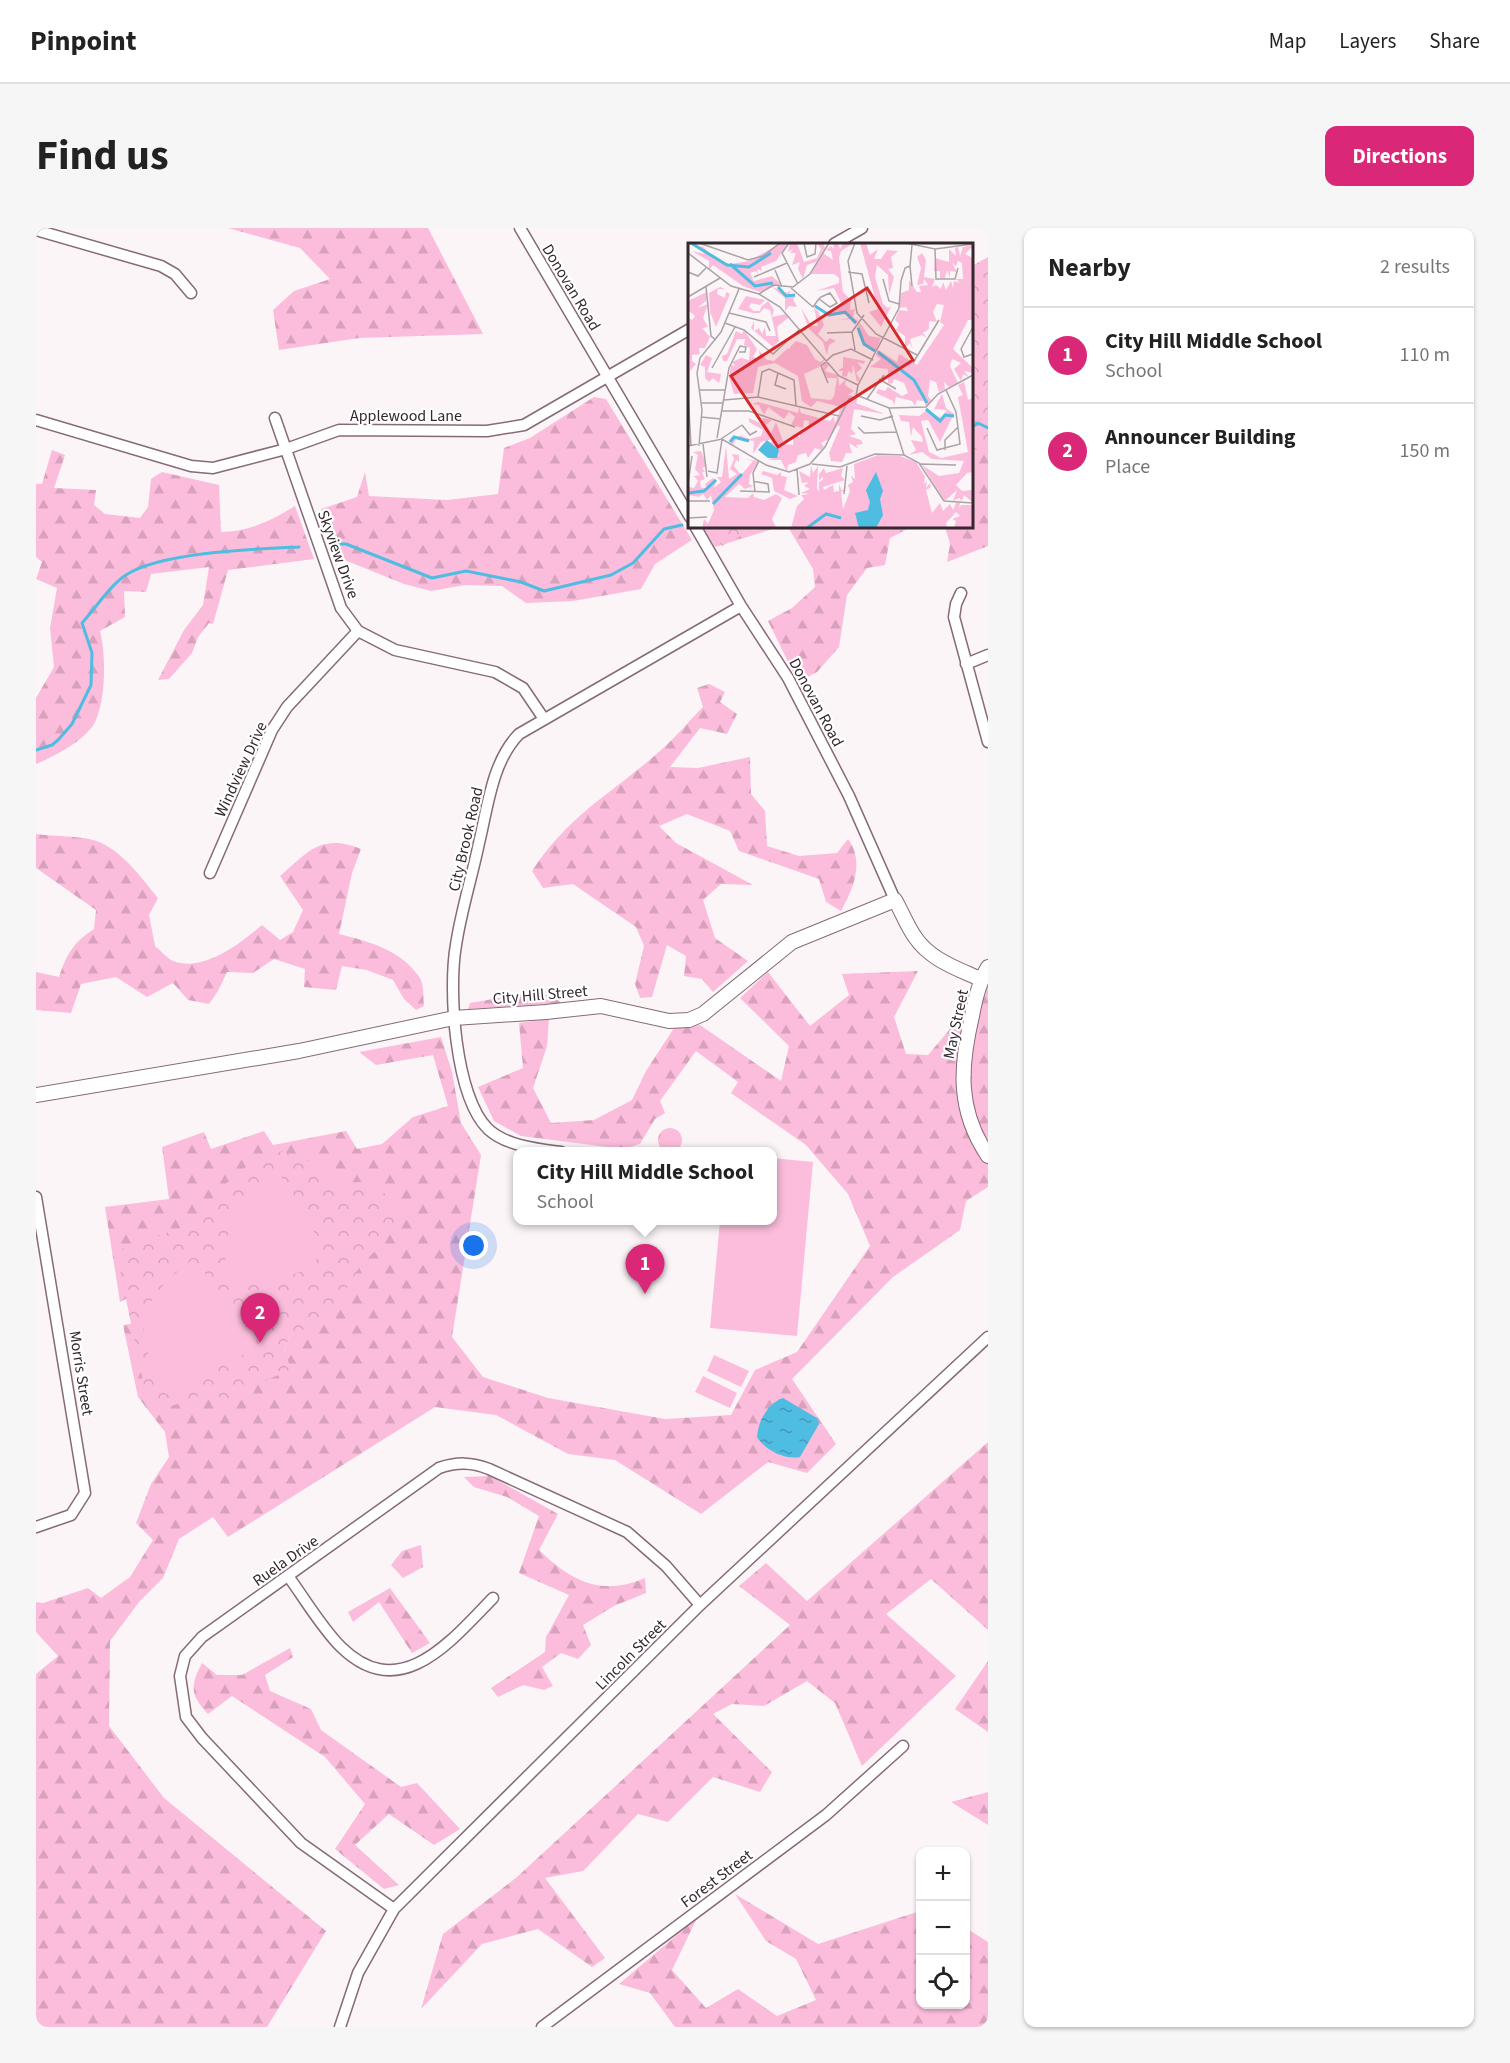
<!DOCTYPE html>
<html lang="en">
<head>
<meta charset="utf-8">
<style>
	body { margin:0; font-family:"Source Sans 3",sans-serif; background:#f6f6f6; color:#222 }
	.controls { position:absolute; right:18px; bottom:18px; display:grid; overflow:hidden; border-radius:12px; box-shadow:0 2px 4px #0004 }
	.controls button { width:54px; height:54px; display:grid; place-items:center; padding:0; border:0; border-bottom:2px solid #e0e0e0; background:#fff; color:#222; font:30px sans-serif }
	.you { position:absolute; left:438px; top:1018px; width:21px; height:21px; margin:-15px; border:4px solid #fff; border-radius:50%; background:#1a73e8; box-shadow:0 0 0 9px #1a73e833 }
	.badge { display:grid; place-items:center; width:39px; height:39px; border-radius:50%; background:#db2777; color:#fff; font-size:20px; font-weight:700 }
	.pin { position:absolute; translate:-50% -50px; filter:drop-shadow(0 2px 3px #0008) }
	.pin::after { content:''; position:absolute; top:32px; width:21px; height:18px; background:inherit; clip-path:polygon(0 0,100% 0,50% 100%) }
	.popup { position:absolute; left:477px; top:919px; width:264px; height:78px; box-sizing:border-box; display:grid; place-content:center; border-radius:12px; background:#fff; filter:drop-shadow(0 2px 4px #0005); font-size:20px; white-space:nowrap; color:#767676 }
	.popup b { font-size:22px; color:#222 }
	.popup::after { content:''; position:absolute; left:50%; top:100%; margin-left:-12px; border:12px solid transparent; border-top-color:#fff }
	.list { margin:0; padding:0; list-style:none }
	h2 { display:flex; justify-content:space-between; align-items:center; height:78px; margin:0; padding:0 24px; font-size:26px }
	h2 small { font-size:20px; font-weight:400; color:#767676 }
	.list li { display:grid; grid-template-columns:39px 1fr auto; gap:18px; align-items:center; box-sizing:border-box; height:96px; padding:0 24px; border-top:2px solid #e0e0e0 }
	.list b { display:block; font-size:22px; white-space:nowrap }
	.list p { margin:0; font-size:20px; white-space:nowrap; color:#767676 }
	.list em { font-size:20px; font-style:normal; color:#767676 }
	.icon { flex:none; width:33px; height:33px; fill:none; stroke:currentColor; stroke-width:2; stroke-linecap:round; stroke-linejoin:round }
	.map { position:relative; flex:none; width:952px; height:1799px; overflow:hidden; border-radius:12px }
	header { display:flex; align-items:center; gap:36px; box-sizing:border-box; height:84px; padding:0 30px; background:#fff; border-bottom:2px solid #e0e0e0 }
	header strong { font-size:28px }
	nav { display:flex; gap:33px; margin-inline-start:auto; font-size:21px }
	.intro { display:flex; align-items:center; justify-content:space-between; box-sizing:border-box; height:144px; padding:0 36px }
	h1 { margin:0; font-size:42px }
	.button { padding:15px 27px; border-radius:12px; background:#db2777; color:#fff; font-size:21px; font-weight:700 }
	main { display:flex; gap:36px; padding:0 36px }
	aside { flex:1; background:#fff; border-radius:12px; box-shadow:0 2px 4px #0004 }
	.map>svg:first-child { display:block }
	.grass { fill:url(#grass-tufts) }
	.forest { fill:url(#forest-firs) }
	.park { fill:url(#park-crowns) }
	.pitch { fill:#fbbddb }
	.water { fill:url(#water-ripples) }
	.lines { fill:none; stroke-linecap:round; stroke-linejoin:round }
	.stream { stroke:#4fbce1; stroke-width:3 }
	.minor-casing { stroke:#866a77; stroke-width:13 }
	.tertiary-casing { stroke:#866a77; stroke-width:16 }
	.minor { stroke:#fff; stroke-width:10 }
	.tertiary { stroke:#fff; stroke-width:14 }
	.labels { text-anchor:middle; stroke-width:4.5; stroke-linejoin:round; paint-order:stroke }
	.street-label { font-size:16px; fill:#34282e; stroke:#fff }
	.inset-river { fill:none; stroke:#4fbce1; stroke-width:3 }
	.inset-road { fill:none; stroke:#aba3a7; stroke-width:1.5 }
	.view { fill:#d62828; fill-opacity:0.15; stroke:#d62828; stroke-width:3 }
	.inset-edge { fill:none; stroke:#34282e; stroke-width:3 }
</style>
</head>
<body>
<header>
<strong>Pinpoint</strong>
<nav><a>Map</a><a>Layers</a><a>Share</a></nav>
</header>
<div class="intro"><h1>Find us</h1><a class="button">Directions</a></div>
<main>
<div class="map">
<svg width="952" height="1799" viewBox="0 0 952 1799">
	<defs>
		<pattern id="grass-tufts" width="24" height="20" patternUnits="userSpaceOnUse" patternTransform="scale(1.5)"><rect width="24" height="20" fill="#fbbddb"/><path d="M3 7l-1-3M5 7V3M7 7l1-3M15 17l-1-3M17 17v-4M19 17l1-3" fill="none" stroke="#d8a2bc"/></pattern>
		<pattern id="forest-firs" width="22" height="20" patternUnits="userSpaceOnUse" patternTransform="scale(1.5)"><rect width="22" height="20" fill="#fbbddb"/><path d="M5 1l3.5 6h-7zM16 11l3.5 6h-7z" fill="#d8a2bc"/></pattern>
		<pattern id="park-crowns" width="20" height="18" patternUnits="userSpaceOnUse" patternTransform="scale(1.5)"><rect width="20" height="18" fill="#fbbddb"/><path d="M2 6a3 3 0 1 1 6 0M12 15a3 3 0 1 1 6 0" fill="none" stroke="#d8a2bc"/></pattern>
		<pattern id="water-ripples" width="26" height="14" patternUnits="userSpaceOnUse" patternTransform="scale(1.5)"><rect width="26" height="14" fill="#4fbce1"/><path d="M2 4q2-2 4 0t4 0M15 11q2-2 4 0t4 0" fill="none" stroke="#4299b7"/></pattern>
	</defs>
	<rect width="100%" height="100%" fill="#fbf5f8"/>
	<!-- grass -->
	<path class="grass" d="M622 912a12 12 0 1 1 24 0a12 12 0 1 1-24 0Z"/>
	<!-- forest -->
	<path class="forest" d="M192 0H392L447 106 323 110 243 122 237 82 258 63 294 51 264 20Z
		M952 118V318L911 334 914 316 909 299 936 298V130Z
		M558 169 570 171 656 312 619 336 605 361 537 373 490 375 466 358 429 357 395 363 368 356 301 329 285 281 321 269 329 244 333 268 411 272 462 266 468 220 494 210Z
		M16 222 29 227 18 260 60 262 58 277 69 286 104 290 112 279 115 251 126 244 183 257 185 304C214 303 235 293 259 278L278 331 192 342 177 396 173 395 162 409 156 425 133 451 122 452 148 402 167 377 173 339 115 346 110 364 88 363 89 389 64 403C70 428 70 467 60 492 51 512 19 528 0 536V470L18 439 14 400 21 360 0 351 6 334 0 329V256H6Z
		M667 299H743L679 319Z
		M752 299H875L854 310 849 337 831 340 811 367 803 419 781 444 762 454 732 393 756 380 779 359 777 341Z
		M673 456 689 464 684 474 701 486 691 506 664 500 634 539 662 540 714 529 715 566 729 583 731 618 763 628 801 625 812 611C829 634 817 661 805 683L790 674 783 651 703 623 694 603 651 586 623 598 640 615 717 657 685 656 667 672 679 710 712 733 677 764 666 751 648 748 650 728 631 717 616 769 604 770 599 756 608 718 600 699 537 656 507 660 496 643C534 585 576 566 625 522 640 509 653 493 667 479L661 460Z
		M0 606C16 608 31 608 47 610 80 613 102 646 122 670L113 687 119 718C124 722 131 730 137 733 167 745 205 715 226 697L244 712 257 704 267 682 244 648C273 623 285 605 325 621L316 645 303 706C334 714 364 721 384 750 388 756 387 770 388 778L380 782 368 771 357 752 331 742 306 738 300 762 268 759 269 741 238 731 217 745 191 744 182 763 173 776 152 772 137 755 111 769 80 749 45 756 35 785 0 782V744L23 749C31 725 38 714 58 701L60 682 0 640Z
		M882 743 858 789 870 826 892 827 952 756V959L930 973 924 1002 857 1049 756 1151 800 1216 771 1245 732 1234 665 1286 579 1232 532 1226 460 1187 399 1179 192 1309 177 1289 143 1311 127 1350 103 1374 74 1413 73 1498 128 1570 290 1703 231 1799H0V1446L22 1428 0 1404V1374L7 1375 52 1360 65 1370 94 1349 117 1312 100 1295 115 1256 133 1229 129 1204 102 1169 87 1097 100 1095 254 1140 248 1122 254 1108 107 1062 84 1074 69 979 133 971 126 919 168 904 175 921 228 903 237 917 310 903 321 921 346 916 377 889 412 878 397 827 340 837 323 824 405 809 416 844 425 895 445 927 416 1109 447 1149 512 1170 629 1191 695 1187 719 1142 761 1124 834 1018 812 966 770 917 695 865 702 854 660 823 624 873 629 885 619 891 604 916 587 921 485 908 458 893 442 859 487 840 483 795 513 791 511 818 497 860 515 895 558 892 596 872 610 843 638 800 664 797 745 853 753 818 704 770 732 744 774 798 813 767 806 746Z
		M491 765 519 768 525 775 432 781 434 775Z
		M952 1214V1402L895 1351 850 1386 920 1448 826 1538 799 1475 771 1453 728 1478 696 1476 677 1486 736 1544 724 1564 677 1549 632 1594 602 1586 547 1643 509 1650 569 1730 556 1739 502 1701 446 1716 385 1781 407 1706 481 1649 754 1397 703 1358 730 1335 771 1373Z
		M454 1248 522 1286 503 1322C535 1353 565 1369 609 1350L610 1365 578 1378 547 1397 555 1417 542 1431 525 1425 506 1439 517 1458 508 1462 487 1457 462 1469 455 1460 509 1424 510 1409 533 1367 483 1345 503 1288 471 1269 438 1259 428 1249Z
		M385 1317 387 1339 367 1350 355 1337 366 1323Z
		M354 1360 394 1415 376 1425 343 1374 317 1394 312 1384Z
		M254 1420 257 1429 229 1447 234 1463 275 1481 285 1502 365 1559 381 1555 424 1601 398 1617 353 1586 319 1617 363 1657 348 1661 299 1621 329 1576 289 1529 196 1468 172 1486C154 1467 154 1458 166 1435L181 1447H206Z
		M952 1433V1504L919 1481Z
		M952 1564V1597L915 1574Z
		M699 1666 782 1716 884 1683V1776H930V1700L952 1714V1799H639L614 1765 583 1756 661 1690 636 1742 670 1780 702 1761 741 1788 780 1772 760 1731 730 1713Z"/>
	<!-- park -->
	<path class="park" d="M952 29V218L936 223V38Z
		M673 299H721L686 318Z
		M246 923 277 935 300 955 325 954 358 970 362 984 359 998 345 1018 326 1035 292 1091 254 1108 248 1122 255 1141 185 1173 180 1162 127 1181 108 1158 80 1023 161 994 176 971 194 951 210 939Z"/>
	<!-- pitch -->
	<path class="pitch" d="M737 930 777 934 761 1108 674 1100 684 993 736 992Z
		M245 949 273 989 284 1022 277 1040C250 1047 224 1063 196 1053 181 1030 193 989 213 970 222 962 234 956 245 949Z
		M158 1031 182 1063 194 1072 222 1105 218 1121 129 1166C97 1103 98 1074 158 1031Z
		M678 1127 713 1143 705 1159 671 1143Z
		M667 1148 701 1165 694 1180 659 1164Z"/>
	<!-- water -->
	<path class="water" d="M747 1170 781 1190 783 1196 764 1229C748 1232 729 1222 721 1209 722 1193 732 1175 747 1170Z"/>
	<g class="lines">
		<!-- stream -->
		<path class="stream" d="M936 199 942 195 952 200
			M302 316H310L396 350 430 343 485 354 508 363 575 347 597 335 628 301 646 297
			M0 522 16 517 22 512 36 496 55 457 56 425 46 395C58 382 76 355 90 347 125 324 220 321 263 319"/>
		<defs>
			<path id="minor" d="M484 0 654 289
				M0 2 125 38 139 46 155 65
				M798 16 826 0
				M239 190 305 380 322 403 359 422 459 444 487 460 508 491
				M0 192 155 238 177 240 250 221 303 202 451 203 488 197 654 101
				M659 298 705 378 752 450 813 568 859 672
				M925 365 920 376 918 389 952 514
				M930 436 952 427
				M174 645 236 502 251 479 322 403
				M525 924C502 921 470 918 452 901 419 869 412 761 420 717 425 683 436 649 443 615 452 578 456 534 483 506L705 378
				M0 969 49 1265 35 1287 0 1299
				M252 1348C269 1371 285 1399 305 1419 364 1477 415 1413 457 1370
				M358 1681 265 1615 166 1510 150 1489 144 1448 149 1428 166 1409 403 1240C421 1234 435 1234 453 1241L591 1304 630 1338 664 1377
				M304 1799 322 1745 358 1681 664 1377 952 1109
				M506 1799 790 1587 867 1518"/>
			<path id="tertiary" d="M952 739C943 754 939 771 936 788 924 839 921 882 952 928
				M0 867 263 823 418 790 510 784 565 778 633 793 653 792 667 786 756 714 859 672C866 684 871 698 879 709 894 732 923 741 946 752"/>
		</defs>
		<!-- minor casing -->
		<use href="#minor" class="minor-casing"/>
		<!-- tertiary casing -->
		<use href="#tertiary" class="tertiary-casing"/>
		<!-- minor -->
		<use href="#minor" class="minor"/>
		<!-- tertiary -->
		<use href="#tertiary" class="tertiary"/>
	</g>
	<g class="labels">
		<!-- street labels -->
		<g class="street-label">
			<text transform="translate(536 59) rotate(59)" y="6">Donovan Road</text>
			<text x="370" y="193">Applewood Lane</text>
			<text transform="translate(303 326) rotate(70)" y="6">Skyview Drive</text>
			<text transform="translate(781 474) rotate(62)" y="6">Donovan Road</text>
			<text transform="translate(204 541) rotate(-65)" y="6">Windview Drive</text>
			<text transform="translate(429 611) rotate(-77)" y="6">City Brook Road</text>
			<text transform="translate(504 766) rotate(-5)" y="6">City Hill Street</text>
			<text transform="translate(919 796) rotate(-78)" y="6">May Street</text>
			<text transform="translate(46 1145) rotate(81)" y="6">Morris Street</text>
			<text transform="translate(249 1332) rotate(-35)" y="6">Ruela Drive</text>
			<text transform="translate(594 1426) rotate(-45)" y="6">Lincoln Street</text>
			<text transform="translate(680 1650) rotate(-37)" y="6">Forest Street</text>
		</g>
	</g>
	<!-- overview -->
	<g transform="translate(652 15)">
		<rect width="285" height="285" fill="#fbf5f8"/>
		<path d="M93 0H100L88 18 73 24 74 28 69 26 70 32 68 28 62 30 66 38 84 33 93 41 72 49 55 43 25 22 21 27V18L4 8 17 11 9 5 14 3 30 18 42 21 61 18ZM102 0H109L116 19 129 15 133 6 129 0H135L137 5 128 19 119 22 115 36 110 26 112 19 104 22 108 10H102L106 5 100 9ZM145 0H150L152 6 155 0H166L153 8 151 15 155 49 163 57 162 67 167 66 165 74 170 78 167 82 162 76 151 77 161 75 158 71 141 73 127 64 139 69 154 62 146 45 128 48 151 40V35L146 31H123L135 10 145 17 143 8 138 7 143 3 146 6ZM172 0H178L182 12 190 6 186 16H193L199 7 210 8 203 14 205 25 200 26 206 34 201 52 200 32 189 22 187 34 195 61 200 65 203 63 193 84 181 69 190 66ZM285 2V8L283 5 277 11 285 15V77H280L265 106 285 125V130L276 128 281 134 275 131 273 138 266 126 273 120 264 116 262 123 270 140 261 144 256 139 257 146 251 149 248 139 242 137 240 153 244 158 238 163 236 158 229 157 227 163 224 158 208 154 206 163 205 158 188 150 190 146 197 148 200 144 214 153 220 150 216 140 206 136 204 141 200 140V126L182 124 193 116 188 112 190 107 209 119 211 111 229 122 256 82 252 79 256 62 249 61 245 69 249 79 241 78V86L235 90 239 95 234 92 222 96 225 107 222 100 217 104V93L208 87 211 81 207 77 211 67 220 68 218 64 211 65 213 50 221 47V37L229 49H233L231 43 240 42 236 36 235 41 229 42 233 25 229 14 234 10 238 17 236 34 247 36 244 44 248 42 253 46 255 39 258 47 263 38 265 45 266 38 272 40 268 36H275L274 20 270 18 268 23 264 20 269 29 262 28V35L259 27 257 35H252V28H246L247 15 261 19V6L268 13 267 5 270 4 272 13 275 4ZM32 44 37 46H30L29 51 37 55 38 49 42 51 28 84 22 69 21 50ZM84 44 99 50 103 47 101 52 108 53 105 56 109 64 101 63 97 68V55ZM19 49 18 58 9 65 20 61 15 75 20 84 14 85 22 94 17 105H11L12 111 4 112V118L8 121 2 128 0 75 4 77 7 73 1 68 0 58ZM58 53 77 57 72 62 63 60 61 64 66 68H72L73 64 80 58 86 67 84 74 98 71 101 74 89 84 91 98 85 104 63 85 66 78V88L71 85 74 91 77 84 78 93H88L82 67 76 65 72 70H65L50 66ZM113 65 124 83H130L126 65 130 68 136 82 130 91 138 99 142 95 148 98 141 102 139 112 135 99 121 86ZM172 80 181 93 193 95 187 110 174 100 169 84ZM56 87 69 106 65 114 72 116 71 107 79 117 86 118 100 105 108 118 102 104 108 98 119 102 127 116 132 119 138 115 131 124 116 131 123 155 143 157 146 153 149 135H139L134 126 136 120H142L137 128 150 132 151 143 158 136 157 142 166 148 160 152 170 154 168 160 197 171 166 166 163 186 168 191 161 193 173 197 175 201 168 202 171 206 161 200 164 210H158L154 219 143 218 141 210 152 184 150 182 141 196 133 200 136 204 133 207 127 205 120 215 118 210 110 212 108 219 100 222 99 229 93 217H80L91 212 83 201 84 196 73 199 65 211 66 198 48 196 45 202 41 198 56 191 53 193 62 196 73 193 75 187 61 179V175L74 181 75 175 84 177 78 182 83 190 88 179 96 201 105 202V191L112 194V187L120 186 121 178 116 177 115 185 103 182 107 174 101 169 96 176 80 164 76 172 71 162 64 161 70 159 110 170 111 164 113 170 142 178 146 173 147 180 153 164 129 158 123 164 114 158 110 133 87 120 70 124 65 150 46 151 41 134 43 122 47 123 44 119 53 115 61 117 62 105 56 102 57 96H49L39 118H35L34 113 39 111 48 88 54 91ZM18 112 24 115 19 129 33 131 31 140 25 135 21 139 17 135V124L12 122ZM155 114 177 118 176 121 169 119 174 125 168 130 172 136 169 139 165 121 164 131 161 128 158 134 154 133 155 128H150L155 124ZM276 139 280 157 285 155V229L279 230 268 242 274 248 285 247 284 259 276 252 274 258 271 255 265 258 269 247 257 258 234 222 251 233 271 230 276 218 244 216 234 209 221 212 228 207 223 197 235 199 234 194 225 184 223 194 221 179 213 178 211 172 231 173 239 167 253 175 259 167 246 166 254 151 258 165 266 171 252 199 240 177 233 178 241 209 253 215 280 209 270 154 275 152 270 142ZM38 203 41 236 49 231 42 226 46 216 44 211 51 212V219L48 217 46 223 53 232 65 218 57 216 71 218 62 232 61 241 65 243 57 246 51 241 37 254 60 255 65 250 66 254 76 257 88 251 94 255 84 276 88 285H14L16 276 20 281 26 267 23 252 19 257 15 251 11 254 0 252 1 244 6 245 10 238 6 233 12 232 7 226 10 212 5 209 13 208 19 223 14 225 17 229H14L17 236 12 238 13 245H19L17 241 25 235 29 237 26 245 33 239 29 234H34ZM190 212 212 213 228 219 237 234 236 241 239 238 238 245 242 240 243 244 238 247 244 270 252 260 255 268 262 261 265 267 268 260H272L271 266 273 262H285V285H266L268 278 264 276 272 273 268 269 258 280 259 285H103L109 263 116 256 113 252 122 251 113 250 122 246 116 243 121 239 114 240 111 228 122 234 123 222 125 230 130 223 129 246 131 248V239L135 237V233L131 238V231L136 225 138 230 155 225 153 233 157 237 135 244 136 247 145 242 146 249 151 248V241L154 248 159 242 156 248 153 249 155 266 162 248 160 242 165 239 163 233 167 236 166 221ZM75 228 89 232 93 229V233L99 234 96 247 110 253 102 256 86 248 84 235 73 231Z" fill="#fbbddb"/>
		<path d="M106 101 121 109 122 120 100 116 97 110ZM190 107 209 120 212 113 234 127 227 142 237 158 220 156 222 138 188 112Z" fill="#fbbddb"/>
		<path d="M79 197 91 207 89 215H80L70 207ZM188 229 195 248 192 256 195 272 188 285H171L167 270 180 267 182 259 178 247Z" fill="#4fbce1"/>
		<path class="inset-river" d="M3 0 39 22 61 24 83 10M42 21 67 43 85 40M90 44 98 53 107 52M127 63 141 72 157 69 168 80M170 85 176 101 187 108M190 109 226 137 239 160M238 166 252 178 257 172 266 173M42 199 46 194 61 198M0 250 16 248 28 237M25 261 54 231M119 285 138 271 153 275"/>
		<path class="inset-road" d="M11 0 60 17 75 13 92 0M101 0 94 10 110 41M116 0 119 14 127 11 128 0M167 0 160 18 169 70 188 91 229 112M218 0 247 6 285 1M247 6 248 36H267L270 25M0 10 43 43 71 51 92 64 151 133 170 142 168 153M222 23 224 43M87 27 94 44M0 29 10 33 18 25M160 29 174 31 181 60M66 34 99 20M195 36 201 58 211 61M18 44 23 93 28 97M103 45 125 64M71 51 85 42 105 44 122 31 141 0M0 54 32 35M125 64 130 57 133 54 142 50 149 60 142 64 131 56M41 70 78 79 82 88M37 80 56 87 85 111 112 86M285 84 273 106 276 114 285 111M139 90 164 89M167 107 164 89 176 72M225 120 251 77M24 125 47 84M90 130 87 142 98 146M191 136 208 146M140 140 133 123 145 112 163 106 185 117M170 142 211 65 213 38 217 25 222 23 224 2M11 147H37M0 149 3 203M70 154 74 129 81 126 106 137 108 162M179 156 196 132M36 157 70 154 151 173M13 160H35M201 165 216 212M34 168H61L107 184M173 173 192 177 205 173M13 174 33 176M54 182 62 192 69 188M170 184 176 190 209 189M239 185 249 207 272 201 268 169 258 147M29 195 41 125 52 103 58 104 57 109H51M33 196 54 182M15 201 19 234M0 203 34 196 78 222 101 229 122 221 137 204 161 156 171 153 201 165 238 164 250 151 285 132M11 203 14 167 9 130 12 115 33 89 51 46M257 207V197L270 184M124 221 152 224 187 211 216 212 231 220 256 258 285 260M232 221 268 222M109 226 111 252M20 228 29 230 34 196M0 241 4 213M52 248 81 249 80 241 65 238M67 249 65 230 71 218M156 251 159 223M0 258H22M0 275 19 274"/>
		<path class="view" d="M179 45 225 117 90 204 43 133Z"/>
		<rect width="285" height="285" class="inset-edge"/>
	</g>
</svg>
<div class="controls">
<button>+</button>
<button>−</button>
<button><svg class="icon" aria-label="locate" viewBox="0 0 24 24"><circle cx="12" cy="12" r="6"/><path d="M12 2v4M12 18v4M2 12h4M18 12h4"/></svg></button>
</div>
<div class="you"></div>
<div class="pin badge" style="left:609px;top:1066px">1</div>
<div class="popup"><b>City Hill Middle School</b>School</div>
<div class="pin badge" style="left:224px;top:1115px">2</div>
</div>
<aside>
<h2>Nearby<small>2 results</small></h2>
<ul class="list">
<li><span class="badge">1</span><div><b>City Hill Middle School</b><p>School</p></div><em>110 m</em></li>
<li><span class="badge">2</span><div><b>Announcer Building</b><p>Place</p></div><em>150 m</em></li>
</ul>
</aside>
</main>
</body>
</html>
